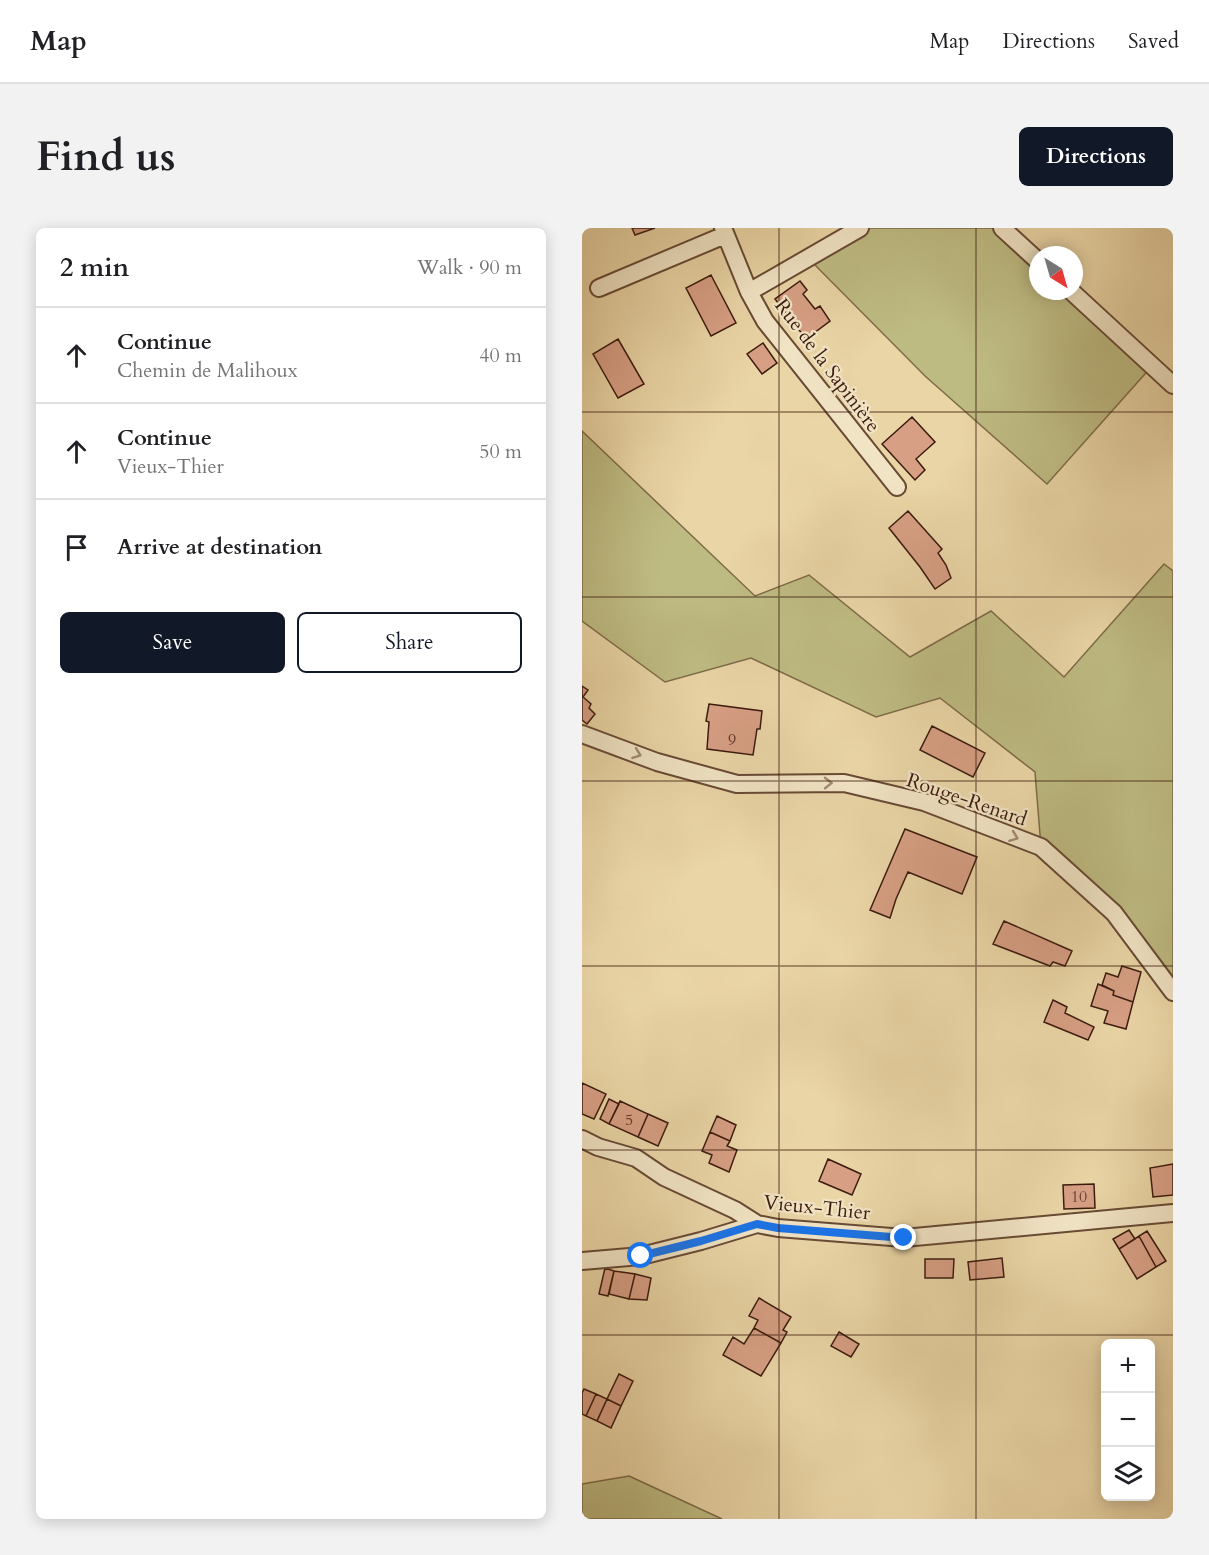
<!DOCTYPE html>
<html lang="en">
<head>
<meta charset="utf-8">
<style>
	body { margin:0; font-family:Cardo,serif; background:#f2f2f2; color:#202124 }
	.controls { position:absolute; right:18px; bottom:18px; display:grid; overflow:hidden; border-radius:9px; box-shadow:0 3px 15px #0003 }
	.controls button { width:54px; height:54px; display:grid; place-items:center; padding:0; border:0; border-bottom:2px solid #e0e0e0; background:#fff; color:#202124; font:30px sans-serif }
	.compass { position:absolute; left:447px; top:18px; width:54px; height:54px; border-radius:50%; background:#fff; box-shadow:0 3px 15px #0003; rotate:143deg }
	.stop { position:absolute; width:18px; height:18px; margin:-14px; border:4px solid #1a73e8; border-radius:50%; background:#fff }
	.stop.end { background:#1a73e8; border-color:#fff; box-shadow:0 2px 6px #0008 }
	.list { margin:0; padding:0; list-style:none }
	h2 { display:flex; justify-content:space-between; align-items:center; height:78px; margin:0; padding:0 24px; font-size:26px }
	h2 small { font-size:20px; font-weight:400; color:#757577 }
	.list li { display:grid; grid-template-columns:39px 1fr auto; gap:18px; align-items:center; box-sizing:border-box; height:96px; padding:0 24px; border-top:2px solid #e0e0e0 }
	.list b { display:block; font-size:22px; white-space:nowrap }
	.list p { margin:0; font-size:20px; white-space:nowrap; color:#757577 }
	.list em { font-size:20px; font-style:normal; color:#757577 }
	.actions { display:flex; gap:12px; padding:18px 24px }
	.actions a { flex:1; padding:14px 0; border:2px solid #111827; border-radius:9px; text-align:center; font-size:21px; color:#111827 }
	.actions .main { background:#111827; color:#fff }
	.icon { flex:none; width:33px; height:33px; fill:none; stroke:currentColor; stroke-width:2; stroke-linecap:round; stroke-linejoin:round }
	.map { position:relative; flex:none; width:591px; height:1291px; overflow:hidden; border-radius:9px }
	header { display:flex; align-items:center; gap:36px; box-sizing:border-box; height:84px; padding:0 30px; background:#fff; border-bottom:2px solid #e0e0e0 }
	header strong { font-size:28px }
	nav { display:flex; gap:33px; margin-inline-start:auto; font-size:21px }
	.intro { display:flex; align-items:center; justify-content:space-between; box-sizing:border-box; height:144px; padding:0 36px }
	h1 { margin:0; font-size:42px }
	.button { padding:15px 27px; border-radius:9px; background:#111827; color:#fff; font-size:21px; font-weight:700 }
	main { display:flex; gap:36px; padding:0 36px }
	aside { flex:1; background:#fff; border-radius:9px; box-shadow:0 3px 15px #0003 }
	.map>svg:first-child { display:block }
	.green { fill:#bebb82; stroke:#7d6b48; stroke-width:1.5 }
	.building { fill:#d79f84; stroke:#3c1b0e; stroke-width:1.5 }
	.lines { fill:none; stroke-linecap:round; stroke-linejoin:round }
	.minor-casing { stroke:#684a34; stroke-width:20 }
	.minor { stroke:#f1e4c5; stroke-width:16 }
	.oneway { stroke:#a08a73 }
	.route { stroke:#1a73e8; stroke-width:8 }
	.grid { fill:none; stroke:#3c1b0e; stroke-width:1.5; stroke-opacity:0.55 }
	.labels { text-anchor:middle; stroke-width:4.5; stroke-linejoin:round; paint-order:stroke }
	.number-label { font-size:16px; fill:#633c2c }
	.street-label { font-size:20px; fill:#3c1b0e; stroke:#f1e4c5 }
</style>
</head>
<body>
<header>
<strong>Map</strong>
<nav><a>Map</a><a>Directions</a><a>Saved</a></nav>
</header>
<div class="intro"><h1>Find us</h1><a class="button">Directions</a></div>
<main>
<aside>
<h2>2 min<small>Walk · 90 m</small></h2>
<ul class="list">
<li><svg class="icon" aria-label="ahead" viewBox="0 0 24 24"><path d="M12 20V5M6 11l6-6 6 6"/></svg><div><b>Continue</b><p>Chemin de Malihoux</p></div><em>40 m</em></li>
<li><svg class="icon" aria-label="ahead" viewBox="0 0 24 24"><path d="M12 20V5M6 11l6-6 6 6"/></svg><div><b>Continue</b><p>Vieux-Thier</p></div><em>50 m</em></li>
<li><svg class="icon" aria-label="arrive" viewBox="0 0 24 24"><path d="M6 21V4h12l-3 4 3 4H6"/></svg><div><b>Arrive at destination</b></div></li>
</ul>
<div class="actions"><a class="main">Save</a><a>Share</a></div>
</aside>
<div class="map">
<svg width="591" height="1291" viewBox="0 0 591 1291">
	<rect width="100%" height="100%" fill="#ead5a6"/>
	<filter id="stains"><feTurbulence type="fractalNoise" baseFrequency=".00333" numOctaves="4"/><feColorMatrix values="0 0 0 0 .2 0 0 0 0 .09 0 0 0 0 .02 0 0 0 .5 -.17"/></filter>
	<radialGradient id="worn" r=".72"><stop offset=".6" stop-color="#630" stop-opacity="0"/><stop offset="1" stop-color="#630" stop-opacity=".3"/></radialGradient>
	<!-- green -->
	<path class="green" d="M278 0H420L456 33V63H489L570 138 465 256 343 148 226 30Z
		M0 203 173 368 227 347 328 429 409 383 482 449 582 336 591 343V764L532 685 459 619 453 544 358 470 294 489 169 430 83 454 0 393Z
		M47 1248 140 1291H0V1256Z"/>
	<!-- building -->
	<path class="building" d="M50 0H73L53 7Z
		M129 47 154 95 129 108 104 60Z
		M218 53 225 62 221 66 233 81 238 78 248 93 224 111 193 71Z
		M36 111 62 156 36 170 11 126Z
		M181 115 195 135 180 146 165 126Z
		M330 189 353 214 334 231 343 242 333 252 300 216Z
		M326 283 360 321 356 325 364 337 369 350 353 361 338 339 307 300Z
		M0 458 6 462 1 469 9 476 7 480 13 486 5 496 0 492Z
		M127 476 180 483 178 501H175L171 527 125 521 127 494 124 493Z
		M350 498 403 525 391 549 338 522Z
		M323 601 395 629 380 666 326 644 314 671 308 690 288 682Z
		M422 693 490 723 483 738 471 734 468 738 411 716Z
		M540 738 559 744 551 774 531 767 532 763 520 757 524 745 536 749Z
		M516 756 532 763 531 767 551 774 544 801 522 795 526 783 509 778Z
		M471 772 485 779 483 785 512 799 506 812 462 794Z
		M0 855 24 866 12 891 0 886Z
		M27 871 37 876 27 896 18 891Z
		M38 873 66 886 56 909 27 896Z
		M66 886 86 895 76 918 56 909Z
		M135 888 154 897 148 913 128 904Z
		M128 904 148 913 145 918 155 922 147 944 127 935 130 927 120 923Z
		M246 931 279 946 270 967 237 953Z
		M591 936V967L571 969 568 940Z
		M512 956 513 980 482 981 481 957Z
		M547 1002 553 1011 537 1021 531 1011Z
		M565 1003 584 1033 574 1039 557 1008Z
		M557 1008 574 1039 555 1051 537 1021Z
		M420 1030 422 1049 388 1052 386 1034Z
		M343 1031H372L371 1050H343Z
		M23 1040 32 1043 26 1068 17 1066Z
		M32 1043 53 1046 47 1071 27 1066Z
		M53 1046 69 1050 65 1072 47 1071Z
		M177 1070 209 1089 201 1102 205 1104 199 1115 172 1100 176 1092 167 1088Z
		M172 1100 199 1115 179 1148 141 1127 151 1109 162 1116Z
		M257 1104 277 1116 269 1129 249 1118Z
		M37 1146 51 1153 39 1178 25 1171Z
		M2 1161 14 1166 4 1188 0 1186V1165Z
		M14 1166 25 1171 15 1193 4 1188Z
		M25 1171 39 1178 29 1200 15 1193Z"/>
	<g class="lines">
		<defs>
			<path id="minor" d="M141 0 167 64 183 93 315 259
				M420 0 456 33
				M17 60 143 7
				M489 63 591 157
				M167 64 278 0
				M0 506 75 534 155 556 262 555 342 574 459 619 532 685 591 764
				M0 911 16 919 54 930 82 949 153 982 175 996 196 1000 322 1010 591 985
				M0 1033 59 1028 119 1013 175 996"/>
		</defs>
		<!-- minor casing -->
		<use href="#minor" class="minor-casing"/>
		<!-- minor -->
		<use href="#minor" class="minor"/>
	</g>
	<!-- one-way arrows -->
	<defs><path id="oneway-chevron" d="M-2-3.5L2.5 0L-2 3.5" fill="none" stroke-width="1.6" stroke-linecap="round" stroke-linejoin="round" transform="scale(1.5)"/></defs>
	<g class="oneway">
		<use href="#oneway-chevron" transform="translate(55 526) rotate(20)"/>
		<use href="#oneway-chevron" transform="translate(246 555) rotate(-1)"/>
		<use href="#oneway-chevron" transform="translate(432 609) rotate(21)"/>
	</g>
	<g class="lines">
		<!-- route -->
		<path class="route" d="M59 1028 119 1013 175 996 196 1000 322 1010"/>
	</g>
	<!-- grid -->
	<path class="grid" d="M197 0V1291M394 0V1291M0 184H591M0 369H591M0 553H591M0 738H591M0 922H591M0 1107H591"/>
	<g class="labels">
		<!-- number labels -->
		<g class="number-label">
			<text x="150" y="517">9</text>
			<text x="47" y="897">5</text>
			<text x="497" y="974">10</text>
		</g>
		<!-- street labels -->
		<g class="street-label">
			<text transform="translate(246 137) rotate(53)" y="7">Rue de la Sapinière</text>
			<text transform="translate(385 571) rotate(19)" y="7">Rouge-Renard</text>
			<text transform="translate(235 979) rotate(6)" y="7">Vieux-Thier</text>
		</g>
	</g>
	<rect width="100%" height="100%" filter="url(#stains)"/>
	<rect width="100%" height="100%" fill="url(#worn)"/>
</svg>
<div class="controls">
<button>+</button>
<button>−</button>
<button><svg class="icon" aria-label="layers" viewBox="0 0 24 24"><path d="M12 4l9 5-9 5-9-5zM3 14l9 5 9-5"/></svg></button>
</div>
<svg class="compass" viewBox="-18 -18 36 36"><path d="M0-13l5 13h-10z" fill="#e53935"/><path d="M0 13l5-13h-10z" fill="#757577"/></svg>
<div class="stop" style="left:59px;top:1028px"></div>
<div class="stop end" style="left:322px;top:1010px"></div>
</div>
</main>
</body>
</html>
